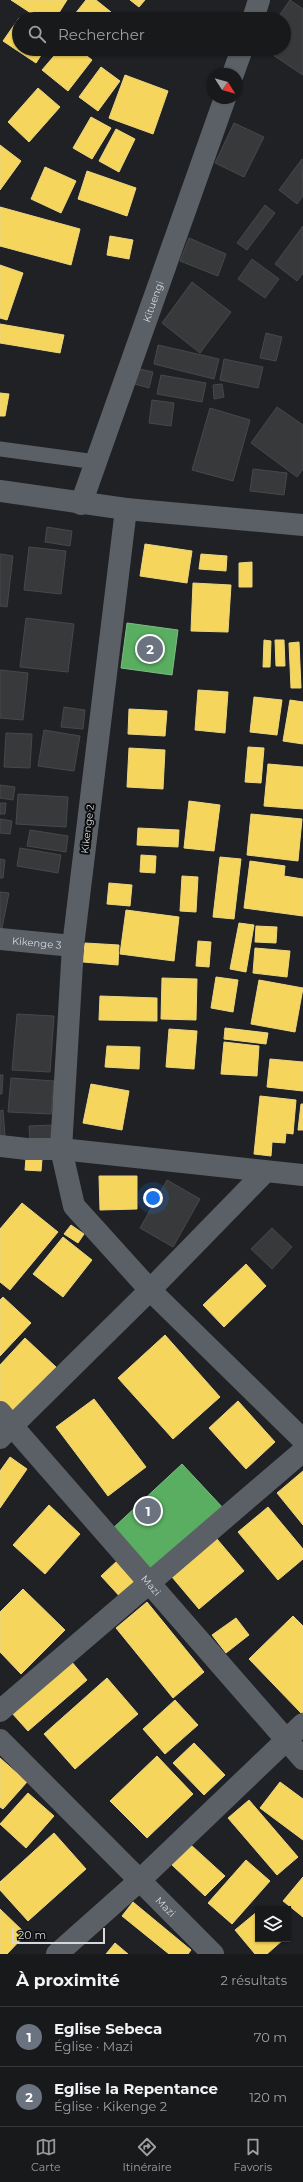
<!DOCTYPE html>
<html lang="fr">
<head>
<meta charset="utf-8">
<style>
	body { margin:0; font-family:Montserrat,sans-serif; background:#242628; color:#f1f3f6 }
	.controls { position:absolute; right:12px; bottom:12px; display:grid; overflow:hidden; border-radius:0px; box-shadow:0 1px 3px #0004 }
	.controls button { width:36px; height:36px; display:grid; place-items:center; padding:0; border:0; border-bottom:1px solid #36383a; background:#17191b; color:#f1f3f6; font:20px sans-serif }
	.compass { position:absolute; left:207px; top:68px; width:36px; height:36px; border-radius:50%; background:#17191b; box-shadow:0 1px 3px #0004; rotate:127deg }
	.scale { position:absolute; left:12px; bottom:10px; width:93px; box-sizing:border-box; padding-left:4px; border:2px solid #d6d8db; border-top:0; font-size:11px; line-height:14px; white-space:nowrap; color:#d6d8db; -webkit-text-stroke:3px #090b0c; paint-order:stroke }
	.you { position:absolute; left:153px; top:1198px; width:14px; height:14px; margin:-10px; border:3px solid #fff; border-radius:50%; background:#1a73e8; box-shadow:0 0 0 6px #1a73e833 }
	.badge { display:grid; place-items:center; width:26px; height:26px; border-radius:50%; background:#96989b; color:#fff; font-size:13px; font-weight:700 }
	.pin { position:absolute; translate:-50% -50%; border:2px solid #fff; box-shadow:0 1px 4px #0006 }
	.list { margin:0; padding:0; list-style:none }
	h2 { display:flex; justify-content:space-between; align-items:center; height:52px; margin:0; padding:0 16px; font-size:17px }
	h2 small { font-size:13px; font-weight:400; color:#9ea0a3 }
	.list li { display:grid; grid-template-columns:26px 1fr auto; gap:12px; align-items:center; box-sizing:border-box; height:60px; padding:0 16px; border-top:1px solid #36383a }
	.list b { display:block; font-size:15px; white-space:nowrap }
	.list p { margin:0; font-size:13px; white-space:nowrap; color:#9ea0a3 }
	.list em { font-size:13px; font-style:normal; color:#9ea0a3 }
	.icon { flex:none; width:22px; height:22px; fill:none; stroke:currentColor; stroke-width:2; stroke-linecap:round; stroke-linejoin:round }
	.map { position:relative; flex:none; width:303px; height:1954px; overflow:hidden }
	.search { position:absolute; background:#17191b; box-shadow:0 1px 3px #0004; left:12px; right:12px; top:12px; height:44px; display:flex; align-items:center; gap:10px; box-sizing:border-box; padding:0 14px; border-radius:22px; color:#9ea0a3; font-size:15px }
	.sheet { height:172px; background:#17191b }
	nav { display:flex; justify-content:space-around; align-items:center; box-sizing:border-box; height:56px; border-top:1px solid #36383a; background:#17191b; font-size:11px; color:#9ea0a3 }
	nav a { display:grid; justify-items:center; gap:2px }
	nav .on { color:#96989b }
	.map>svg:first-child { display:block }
	.homes { fill:#f6d55c; stroke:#ecd682 }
	.public { fill:#5aae61; stroke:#7fbb86 }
	.building { fill:#37393b; stroke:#47484a }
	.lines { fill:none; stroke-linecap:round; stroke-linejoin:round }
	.service { stroke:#5b6067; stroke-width:15 }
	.minor { stroke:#5b6067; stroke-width:22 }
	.labels { text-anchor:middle; stroke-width:4; stroke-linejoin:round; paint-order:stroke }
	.street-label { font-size:10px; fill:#d6d8db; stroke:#090b0c }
</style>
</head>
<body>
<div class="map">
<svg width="303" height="1954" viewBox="0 0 303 1954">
	<rect width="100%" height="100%" fill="#1f2124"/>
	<!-- homes -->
	<path class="homes" d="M11 0H67L55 19H40Z
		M86 0H96L111 12 106 19H71Z
		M130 0H145L139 7Z
		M19 18 21 19H19V49H45L36 63 3 41Z
		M60 49H78L92 60 68 91 42 70Z
		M101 67 120 81 98 111 79 97Z
		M125 75 168 91 153 134 109 118Z
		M38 88 60 107 29 142 8 122Z
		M91 117 111 128 92 159 73 148Z
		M116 129 135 139 119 172 99 161Z
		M0 145 21 161 0 190Z
		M45 167 76 181 61 213 31 199Z
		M87 171 136 188 127 216 78 199Z
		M0 207 80 229 71 265 0 246Z
		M110 236 133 240 129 259 107 255Z
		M0 265 23 273 7 320 0 318Z
		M0 324 64 335 60 353 0 343Z
		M0 393 9 394 5 416H0Z
		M145 544 192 551 187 583 140 576Z
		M201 554 227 556 226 571 199 569Z
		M252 562V587H239V563Z
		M193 583 231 585 228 632 191 631Z
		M264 640 271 641 270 667H263Z
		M275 640H284L285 666H276Z
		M299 642 301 688H291L289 643Z
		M198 690 228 692 225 733 195 730Z
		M254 697 282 700 277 735 250 732Z
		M290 700 303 702V744L283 741Z
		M129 709 167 711 165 736 128 734Z
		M248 747 264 748 261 783 245 782Z
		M129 748 165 750 163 789 127 787Z
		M268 764 303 767V809L264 806Z
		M189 801 220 805 214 851 184 848Z
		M251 814 302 819 298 861 247 855Z
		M138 828 179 830 178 847 137 845Z
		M141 855 156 856 155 873 140 872Z
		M220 857 241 859 234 919 213 917Z
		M250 861 285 866 284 876 303 879V916L244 908Z
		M182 876 198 877 196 912 180 911Z
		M109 883 132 885 130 906 107 904Z
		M126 910 179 917 174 961 120 954Z
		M239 923 254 925 246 972 230 969Z
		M256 926 277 927 276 943 255 942Z
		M198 941 211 942 209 967 196 966Z
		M85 943 119 945 118 965 83 962Z
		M255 948 290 951 287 977 253 973Z
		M216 977 238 980 233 1012 211 1008Z
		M162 978 197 979 196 1020 161 1019Z
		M259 980 303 988 295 1032 251 1024Z
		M100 996 157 998V1021L99 1020Z
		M225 1028 268 1033 266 1044 224 1039Z
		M169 1029 197 1031 194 1069 166 1067Z
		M224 1042 259 1046 257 1076 221 1074Z
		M107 1046 140 1047 139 1069 105 1067Z
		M270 1059 303 1062V1091L267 1087Z
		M91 1084 129 1091 122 1130 83 1123Z
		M260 1096 296 1100 293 1134 286 1133 285 1143 272 1142 271 1156 254 1154Z
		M301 1104H303V1130H298Z
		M26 1158 42 1159 41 1171 25 1170Z
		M99 1176H137V1209L100 1210Z
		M22 1203 58 1232 10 1290 0 1282V1229Z
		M71 1225 84 1234 78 1243 64 1234Z
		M63 1237 92 1260 63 1297 33 1274Z
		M246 1264 266 1286 224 1327 203 1305Z
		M3 1297 31 1323 0 1356V1300Z
		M165 1335 220 1397 173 1439 118 1378Z
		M25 1338 56 1367 12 1413 0 1402V1365Z
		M94 1399 146 1467 108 1496 56 1427Z
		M238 1401 275 1442 246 1469 209 1428Z
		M10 1457 27 1469 0 1508V1471Z
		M303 1471V1525L277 1493Z
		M49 1505 80 1534 45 1574 13 1545Z
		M268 1507 303 1549V1559L278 1580 238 1532Z
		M217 1539 244 1571 199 1609 172 1577Z
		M118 1560 141 1584 123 1600 101 1576Z
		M23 1589 65 1630 21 1674 0 1652V1612Z
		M147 1602 204 1672 173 1698 116 1628Z
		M293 1616 303 1626V1712L301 1713 249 1659Z
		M236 1618 249 1635 226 1653 212 1635Z
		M71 1661 87 1680 28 1731 11 1712Z
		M107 1678 138 1714 75 1769 44 1734Z
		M175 1700 198 1725 165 1754 143 1729Z
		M194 1743 225 1775 204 1795 173 1763Z
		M157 1756 193 1794 147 1838 110 1801Z
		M0 1758 27 1782 3 1809 0 1807Z
		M280 1782 303 1799V1840L260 1808Z
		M28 1793 54 1816 26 1848 0 1824Z
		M249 1800 298 1857 277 1875 228 1818Z
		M54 1833 86 1869 28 1921 0 1890V1882Z
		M191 1845 225 1876 205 1896 172 1865Z
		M246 1860 270 1881 232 1924 208 1903Z
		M303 1877V1917L283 1901Z
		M133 1902 191 1950 188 1954H169L122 1916Z
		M0 1909 26 1934 7 1954H0Z
		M258 1911V1939H284L267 1954H255L235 1930Z
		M115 1943 128 1954H106Z"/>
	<!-- public -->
	<path class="public" d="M127 623 178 630 172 675 121 668Z
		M182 1464 224 1509 153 1575 111 1530Z"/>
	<!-- building -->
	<path class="building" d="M290 0 303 9V75L264 49H284V19H277Z
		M234 123 264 137 244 177 215 163Z
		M302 159 303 196 297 204 279 190Z
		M265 205 275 213 247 250 237 243Z
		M303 226V273L297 281 275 264Z
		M189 238 226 254 218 276 180 261Z
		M252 259 279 279 265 298 238 279Z
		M192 282 231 312 200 353 162 323Z
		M266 333 282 337 276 361 260 358Z
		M158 345 219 359 214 379 154 364Z
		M224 359 263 367 258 388 220 380Z
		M131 367 153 372 149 388 127 382Z
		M161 375 206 383 202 402 157 394Z
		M222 384 224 397 214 399 213 385Z
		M152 400 174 403 171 426 149 423Z
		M277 407 303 425V469L297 477 251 443Z
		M210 408 250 420 233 481 192 470Z
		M253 469 287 473 284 495 250 491Z
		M47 527 72 531 70 546 45 542Z
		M29 547 66 551 61 594 24 590Z
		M0 554 13 556 7 607 0 606Z
		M26 618 74 624 68 672 20 667Z
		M0 670 28 673 23 720 0 718Z
		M64 707 85 710 83 729 61 727Z
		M44 730 80 736 74 771 38 766Z
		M6 733 32 734 30 768 4 767Z
		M0 785 15 787 13 800 0 798Z
		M18 794 68 797 66 827 16 824Z
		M0 803H6L5 814H0Z
		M0 819 12 821 10 834 0 833Z
		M30 830 68 836 66 852 27 846Z
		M20 848 61 855 58 873 17 866Z
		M0 859 5 860 3 878H0Z
		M0 892 9 893 2 928 0 927Z
		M17 1014 54 1016 50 1072 12 1070Z
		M0 1075H3L2 1094H0Z
		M11 1078 54 1081 51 1114 8 1112Z
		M3 1110 5 1136H0V1111Z
		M54 1125V1140H30L29 1126Z
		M167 1180 200 1199 173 1247 140 1228Z
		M272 1228 292 1247 272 1269 251 1249Z"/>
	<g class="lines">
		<!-- service -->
		<path class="service" d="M0 449 96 462"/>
		<!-- minor -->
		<g class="minor">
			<path d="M253 19 259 0"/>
			<path d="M233 74 242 49"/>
			<path d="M0 491 126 509 303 525"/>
			<path id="s1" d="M81 504 225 98"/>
			<path d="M126 509 73 946 61 1149 74 1206 150 1290 303 1440"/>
			<path id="s2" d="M0 939 73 946"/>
			<path d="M0 1146 27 1149H61L303 1175"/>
			<path id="s3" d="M0 1412 303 1759"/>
			<path d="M0 1438 150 1290 265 1172"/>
			<path d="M0 1711 303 1451"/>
			<path id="s4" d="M0 1740 213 1954"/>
			<path d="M57 1954 139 1881 303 1724"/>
		</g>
	</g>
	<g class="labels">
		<!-- street labels -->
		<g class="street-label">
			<text dy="4" stroke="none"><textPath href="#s1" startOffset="215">Kituengi</textPath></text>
			<text transform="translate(87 829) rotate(-83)" y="4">Kikenge 2</text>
			<text dy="4" stroke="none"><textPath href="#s2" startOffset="37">Kikenge 3</textPath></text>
			<text dy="4" stroke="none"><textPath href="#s3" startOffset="230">Mazi</textPath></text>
			<text dy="4" stroke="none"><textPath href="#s4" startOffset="235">Mazi</textPath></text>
		</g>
	</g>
</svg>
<div class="controls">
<button><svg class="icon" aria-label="layers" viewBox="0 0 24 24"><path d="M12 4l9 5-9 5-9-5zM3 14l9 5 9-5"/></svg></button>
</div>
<svg class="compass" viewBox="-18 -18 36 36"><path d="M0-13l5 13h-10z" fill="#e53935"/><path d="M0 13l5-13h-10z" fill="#9ea0a3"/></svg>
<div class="scale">20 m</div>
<div class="you"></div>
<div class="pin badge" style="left:148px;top:1511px;background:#6b7280">1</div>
<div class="pin badge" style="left:150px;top:649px;background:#6b7280">2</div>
<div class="search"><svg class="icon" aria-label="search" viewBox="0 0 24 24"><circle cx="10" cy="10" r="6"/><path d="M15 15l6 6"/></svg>Rechercher</div>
</div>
<section class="sheet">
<h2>À proximité<small>2 résultats</small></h2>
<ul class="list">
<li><span class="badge" style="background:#6b7280">1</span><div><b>Eglise Sebeca</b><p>Église · Mazi</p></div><em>70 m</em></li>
<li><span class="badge" style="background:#6b7280">2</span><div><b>Eglise la Repentance</b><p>Église · Kikenge 2</p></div><em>120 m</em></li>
</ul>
</section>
<nav>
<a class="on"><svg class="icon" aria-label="map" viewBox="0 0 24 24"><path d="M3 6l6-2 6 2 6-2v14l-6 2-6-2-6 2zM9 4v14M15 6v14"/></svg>Carte</a>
<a><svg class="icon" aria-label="directions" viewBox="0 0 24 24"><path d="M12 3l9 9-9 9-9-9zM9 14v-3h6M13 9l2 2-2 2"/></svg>Itinéraire</a>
<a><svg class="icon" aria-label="saved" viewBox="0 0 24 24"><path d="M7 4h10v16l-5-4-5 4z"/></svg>Favoris</a>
</nav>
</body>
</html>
